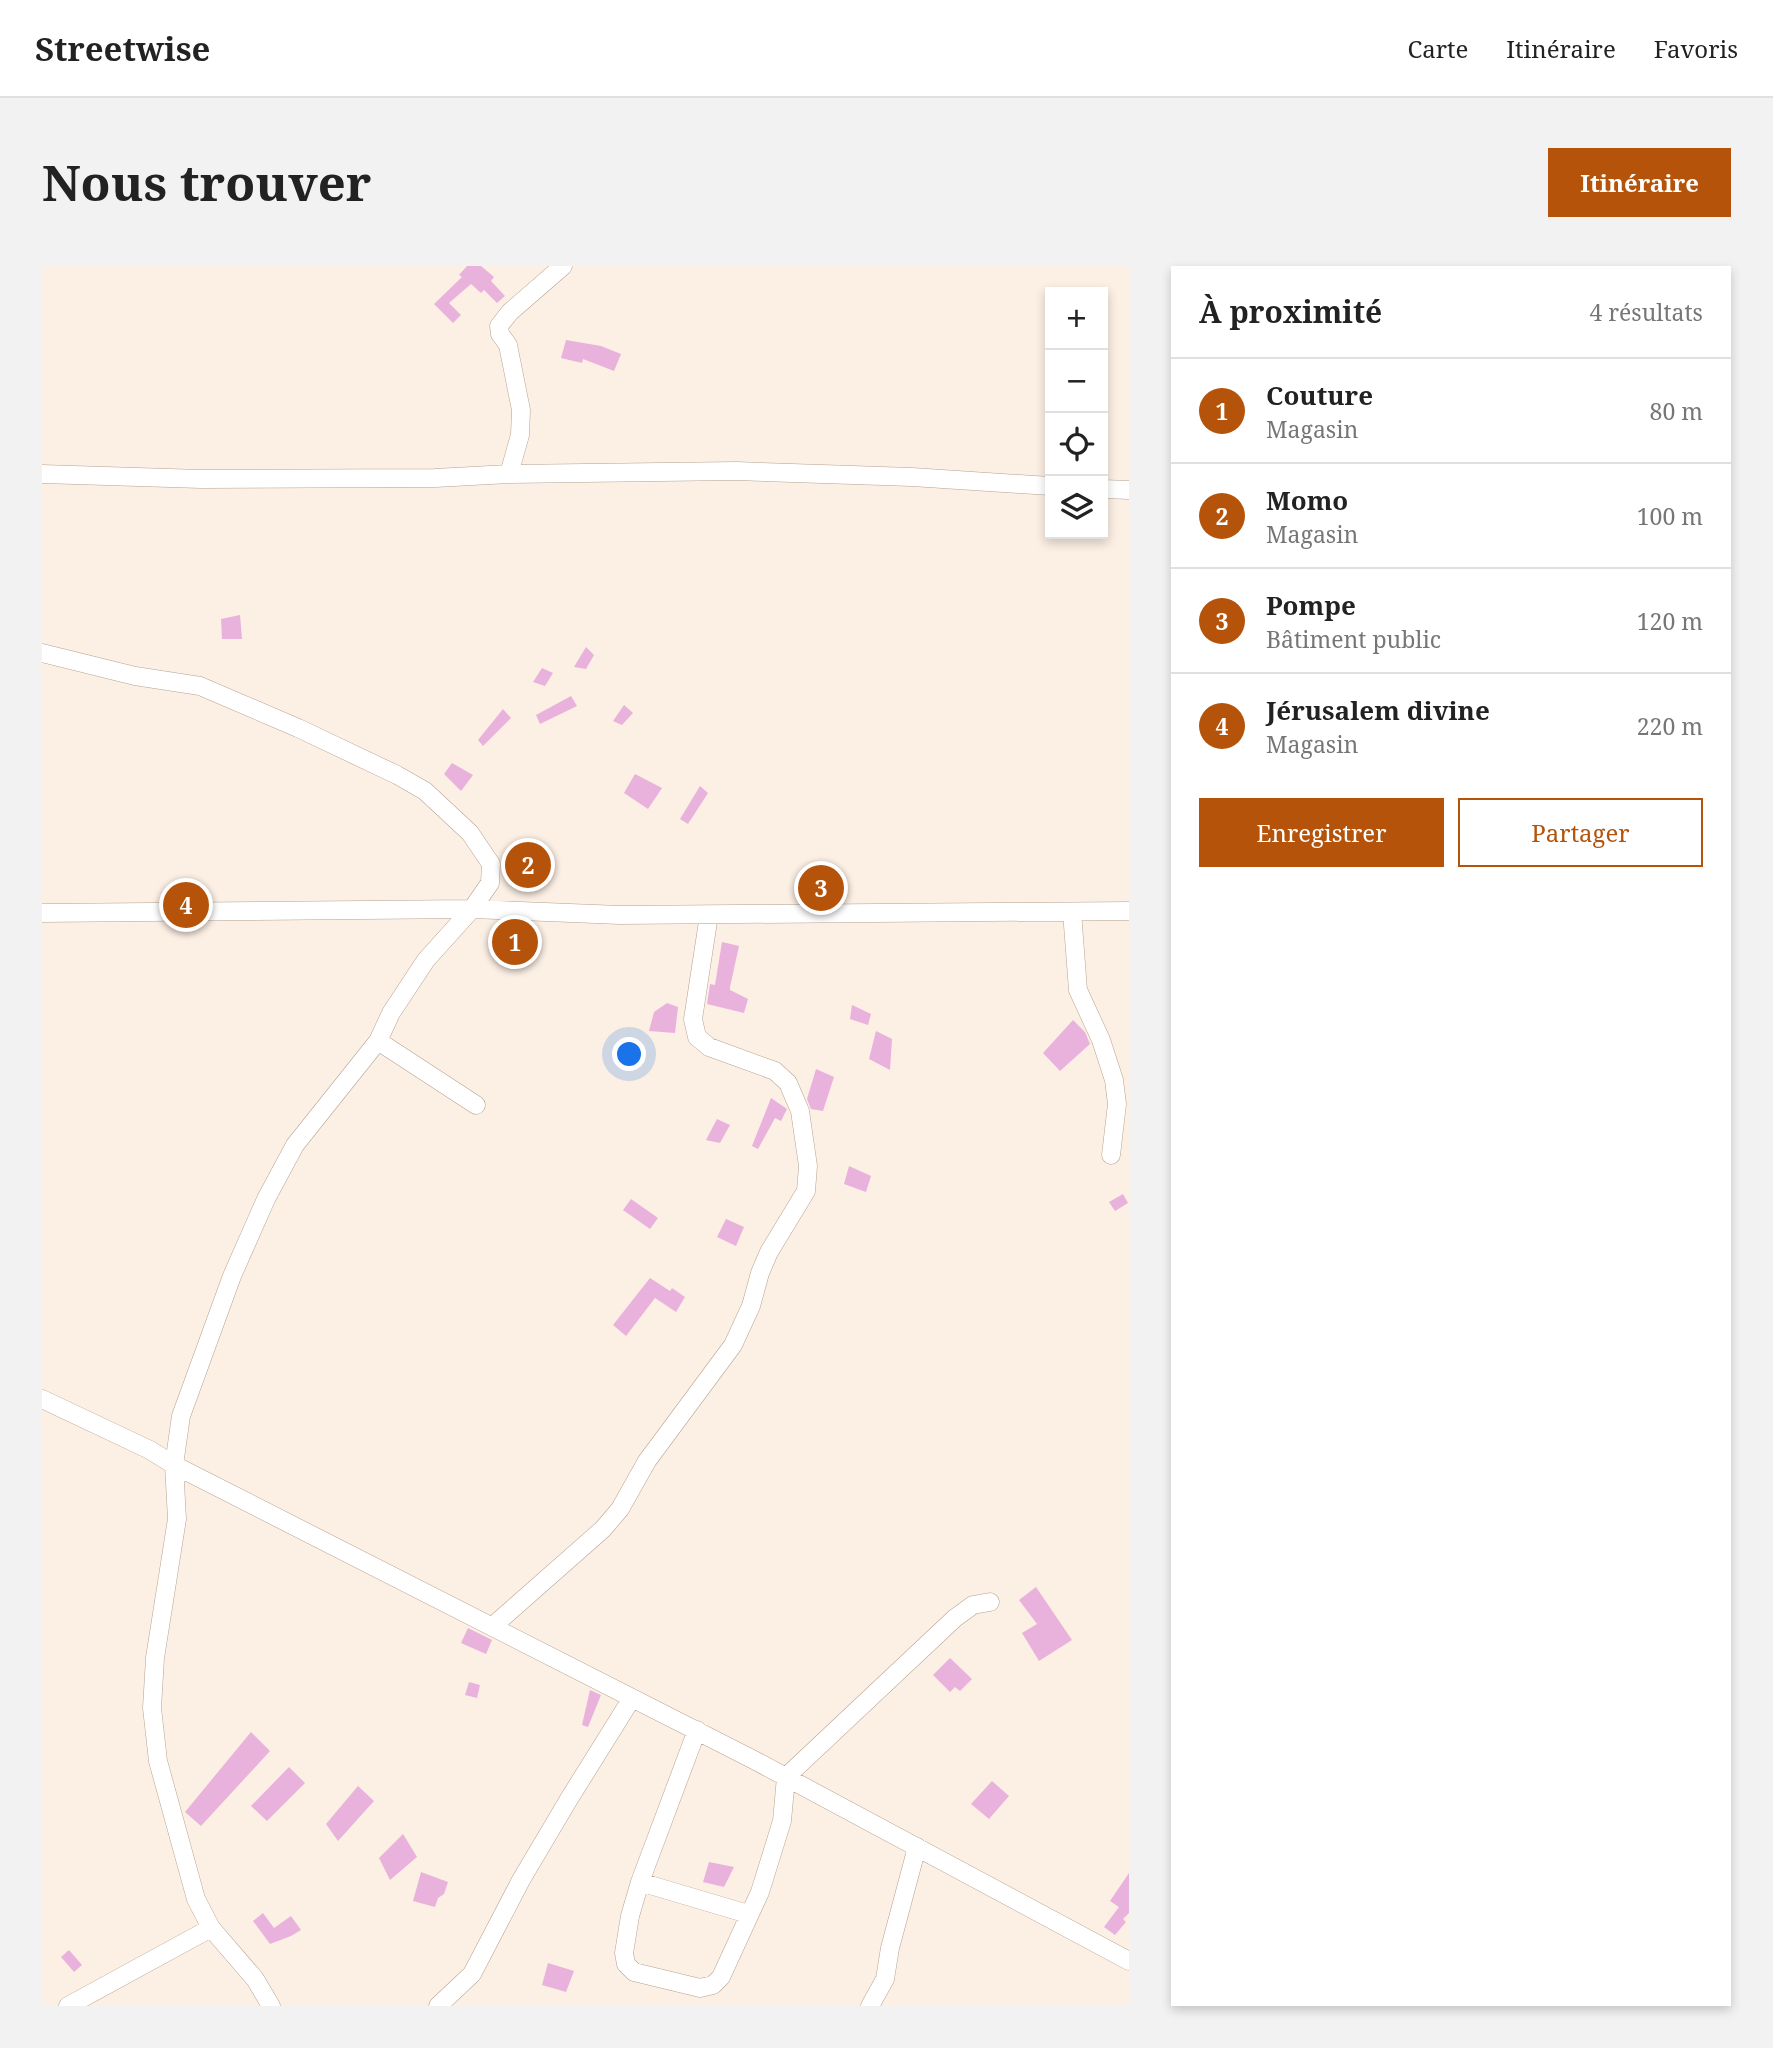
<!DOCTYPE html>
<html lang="fr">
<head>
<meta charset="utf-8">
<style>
	body { margin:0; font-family:"Noto Serif",serif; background:#f2f2f2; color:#222 }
	.controls { position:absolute; right:21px; top:21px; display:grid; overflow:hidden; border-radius:0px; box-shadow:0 4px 10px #0003 }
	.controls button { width:63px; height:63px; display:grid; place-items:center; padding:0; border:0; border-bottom:2px solid #e0e0e0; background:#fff; color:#222; font:35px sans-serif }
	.you { position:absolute; left:588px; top:789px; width:24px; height:24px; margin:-18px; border:5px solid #fff; border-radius:50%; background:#1a73e8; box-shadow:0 0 0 10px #1a73e833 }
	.badge { display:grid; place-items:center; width:46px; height:46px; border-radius:50%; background:#b45309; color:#fff; font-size:23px; font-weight:700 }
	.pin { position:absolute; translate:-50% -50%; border:4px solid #fff; box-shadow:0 2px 7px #0006 }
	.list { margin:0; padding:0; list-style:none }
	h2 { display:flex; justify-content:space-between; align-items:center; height:91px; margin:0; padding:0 28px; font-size:30px }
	h2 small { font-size:23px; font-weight:400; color:#767676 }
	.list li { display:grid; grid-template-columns:46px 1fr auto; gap:21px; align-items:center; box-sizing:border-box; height:105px; padding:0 28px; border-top:2px solid #e0e0e0 }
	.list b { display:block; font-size:26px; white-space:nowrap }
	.list p { margin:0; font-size:23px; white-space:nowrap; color:#767676 }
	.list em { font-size:23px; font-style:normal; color:#767676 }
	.actions { display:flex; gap:14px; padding:21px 28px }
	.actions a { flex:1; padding:16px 0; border:2px solid #b45309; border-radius:0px; text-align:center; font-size:24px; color:#b45309 }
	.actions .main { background:#b45309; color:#fff }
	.icon { flex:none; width:38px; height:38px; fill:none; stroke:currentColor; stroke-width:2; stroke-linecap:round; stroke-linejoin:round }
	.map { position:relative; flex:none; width:1087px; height:1740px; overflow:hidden; border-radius:0px }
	header { display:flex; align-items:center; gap:42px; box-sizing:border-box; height:98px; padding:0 35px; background:#fff; border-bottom:2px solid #e0e0e0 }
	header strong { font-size:33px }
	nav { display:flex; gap:38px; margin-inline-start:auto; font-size:24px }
	.intro { display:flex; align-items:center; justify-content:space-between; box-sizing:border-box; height:168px; padding:0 42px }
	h1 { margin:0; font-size:49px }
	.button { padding:18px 32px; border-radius:0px; background:#b45309; color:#fff; font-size:24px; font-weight:700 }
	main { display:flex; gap:42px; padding:0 42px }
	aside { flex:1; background:#fff; border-radius:0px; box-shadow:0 4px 10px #0003 }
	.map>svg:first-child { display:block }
	.building { fill:#e8b2dc }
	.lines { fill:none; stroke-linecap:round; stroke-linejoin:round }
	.minor-casing { stroke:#b7a291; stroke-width:19 }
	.minor { stroke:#fff; stroke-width:18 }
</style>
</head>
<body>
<header>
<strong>Streetwise</strong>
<nav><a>Carte</a><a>Itinéraire</a><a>Favoris</a></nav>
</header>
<div class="intro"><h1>Nous trouver</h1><a class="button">Itinéraire</a></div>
<main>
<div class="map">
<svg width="1087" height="1740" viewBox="0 0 1087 1740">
	<rect width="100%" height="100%" fill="#fcefe4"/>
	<!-- building -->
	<path class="building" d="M425 0H439L452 11 449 15 463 30 455 37 442 24 439 27 429 18 407 37 419 49 411 57 392 38 420 11 417 9Z
		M524 74 559 80 579 88 572 105 541 93 540 97 519 92Z
		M198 349 200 373H180L179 353Z
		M544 381 552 389 544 403 532 401Z
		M500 402 511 407 503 420 491 416Z
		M529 430 535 440 498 458 494 449Z
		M582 439 591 447 580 459 571 455Z
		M461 443 469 452 441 480 436 474Z
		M410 497 431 509 419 525 402 508Z
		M593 508 620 522 606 543 582 527Z
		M658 520 666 527 646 558 638 553Z
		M680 676 697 680 688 721V724L706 733 702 747 665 738 668 718 673 719Z
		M625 737 636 741 633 767 607 765 612 746Z
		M810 739 829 748 826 759 808 753Z
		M1031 754 1043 766 1048 778 1018 805 1001 787Z
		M834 765 850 773 848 804 827 793Z
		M774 803 792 811 781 845 769 843 765 833Z
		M729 832 745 843 739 855 733 852 716 883 710 880Z
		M675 853 688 859 678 877 664 874Z
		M807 900 829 910 824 926 802 918Z
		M1081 928 1086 937 1073 945 1067 936Z
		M589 933 616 952 608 963 581 944Z
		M684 953 702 961 694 980 675 971Z
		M608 1012 628 1025 630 1022 643 1031 634 1046 613 1032 584 1070 571 1059Z
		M994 1321 1030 1374 997 1395 980 1367 995 1358 977 1334Z
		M426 1362 450 1374 444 1388 419 1377Z
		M908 1392 930 1413 918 1425 913 1421 908 1426 891 1409Z
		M427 1416 438 1419 435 1432 423 1429Z
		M548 1424 559 1429 546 1461 540 1459Z
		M209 1466 228 1485 159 1560 143 1546Z
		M247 1501 263 1517 225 1555 209 1540Z
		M950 1515 967 1530 947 1553 929 1538Z
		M316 1520 332 1535 296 1575 284 1558Z
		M361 1568 375 1591 348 1614 337 1592Z
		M667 1596 692 1601 682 1621 661 1616Z
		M379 1606 406 1616 402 1628 396 1632 393 1641 371 1635Z
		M1087 1607V1647L1081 1653 1084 1656 1073 1669 1062 1661 1077 1641 1068 1635Z
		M221 1647 232 1662 249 1650 259 1664 249 1670 228 1678 211 1655Z
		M27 1684 40 1699 32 1706 19 1691Z
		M506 1697 532 1705 524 1726 500 1719Z"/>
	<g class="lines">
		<defs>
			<path id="minor" d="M0 208 159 213 393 212 467 208 694 205 870 211 1008 220
				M467 208 478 169 479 144 466 79 458 68 457 60 468 46 521 0
				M1061 223 1087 224
				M0 387 93 410 158 420 256 462 355 509 383 525 428 567 449 598 448 617 430 643 384 694 349 747 336 775 434 839
				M1030 646 1036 724 1059 774 1072 814 1075 838 1069 889
				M0 647 430 643 578 649 1087 645
				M0 1133 108 1184 132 1199 712 1494 1087 1695
				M451 1360 561 1263 578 1243 605 1195 691 1079 709 1040 718 1007 727 986 764 925 766 900 758 845 746 817 733 805 667 781 655 771 651 753 667 649
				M655 1464 598 1616 588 1650 582 1687 584 1698 592 1706 658 1722 671 1719 679 1711 718 1626 740 1555 744 1511 913 1352 931 1339 948 1336
				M598 1616 706 1648
				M26 1740 169 1662
				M229 1740 213 1713 169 1662 154 1633 116 1495 110 1442 113 1392 135 1253 132 1199 139 1150 190 1010 224 933 253 879 336 775
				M396 1740 430 1708 479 1614 527 1533 590 1432
				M828 1740 843 1713 848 1682 875 1581"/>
		</defs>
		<!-- minor casing -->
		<use href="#minor" class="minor-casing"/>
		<!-- minor -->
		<use href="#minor" class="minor"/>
	</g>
</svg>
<div class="controls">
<button>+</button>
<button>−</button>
<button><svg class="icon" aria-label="locate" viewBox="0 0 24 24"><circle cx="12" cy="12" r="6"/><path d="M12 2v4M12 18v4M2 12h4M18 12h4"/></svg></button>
<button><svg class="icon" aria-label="layers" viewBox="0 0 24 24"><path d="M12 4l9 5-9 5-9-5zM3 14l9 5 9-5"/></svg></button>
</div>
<div class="you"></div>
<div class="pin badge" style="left:473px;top:676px">1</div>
<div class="pin badge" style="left:486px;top:599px">2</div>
<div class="pin badge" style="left:779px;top:622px">3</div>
<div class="pin badge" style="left:144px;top:639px">4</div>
</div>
<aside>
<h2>À proximité<small>4 résultats</small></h2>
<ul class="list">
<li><span class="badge">1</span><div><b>Couture</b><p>Magasin</p></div><em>80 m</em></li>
<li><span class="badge">2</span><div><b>Momo</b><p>Magasin</p></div><em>100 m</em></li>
<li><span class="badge">3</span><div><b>Pompe</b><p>Bâtiment public</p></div><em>120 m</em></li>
<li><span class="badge">4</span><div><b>Jérusalem divine</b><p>Magasin</p></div><em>220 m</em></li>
</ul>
<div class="actions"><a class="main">Enregistrer</a><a>Partager</a></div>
</aside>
</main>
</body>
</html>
